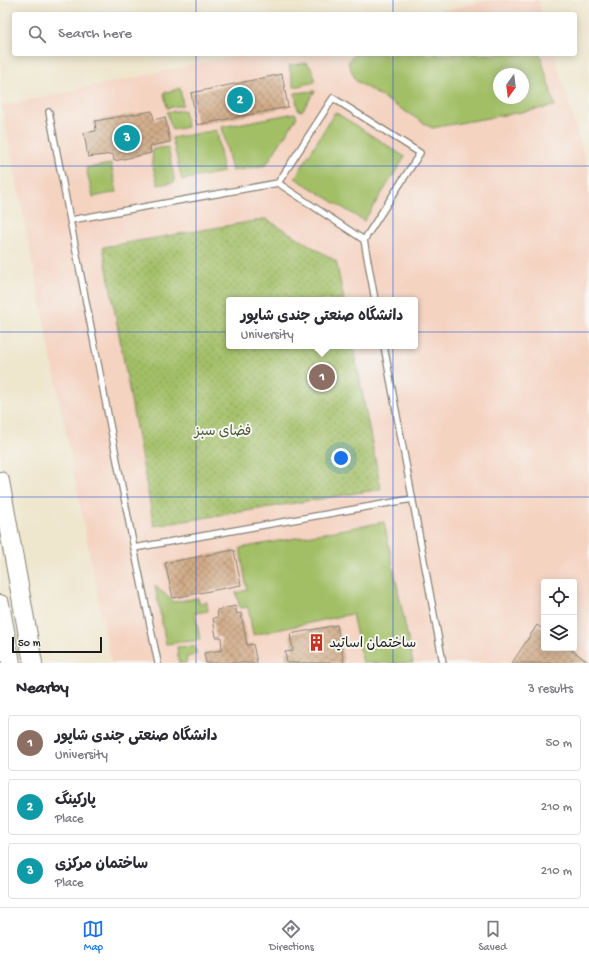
<!DOCTYPE html>
<html lang="en">
<head>
<meta charset="utf-8">
<style>
	body { margin:0; font-family:"Gochi Hand","Playpen Sans Arabic",sans-serif; background:#f2f2f3; color:#2b2b33 }
	.controls { position:absolute; right:12px; bottom:12px; display:grid; overflow:hidden; border-radius:4px; box-shadow:0 2px 10px #0003 }
	.controls button { width:36px; height:36px; display:grid; place-items:center; padding:0; border:0; border-bottom:1px solid #e1e1e2; background:#fff; color:#2b2b33; font:20px sans-serif }
	.compass { position:absolute; left:493px; top:68px; width:36px; height:36px; border-radius:50%; background:#fff; box-shadow:0 2px 10px #0003; rotate:194deg }
	.scale { position:absolute; left:12px; bottom:10px; width:90px; box-sizing:border-box; padding-left:4px; border:2px solid #1c1c1c; border-top:0; font-size:11px; line-height:14px; white-space:nowrap; color:#1c1c1c; -webkit-text-stroke:3px #f6f6f2; paint-order:stroke }
	.you { position:absolute; left:341px; top:458px; width:14px; height:14px; margin:-10px; border:3px solid #fff; border-radius:50%; background:#1a73e8; box-shadow:0 0 0 6px #1a73e833 }
	.badge { display:grid; place-items:center; width:26px; height:26px; border-radius:50%; background:#1a73e8; color:#fff; font-size:13px; font-weight:700 }
	.pin { position:absolute; translate:-50% -50%; border:2px solid #fff; box-shadow:0 1px 4px #0006 }
	.popup { position:absolute; left:226px; top:297px; width:192px; height:52px; box-sizing:border-box; display:grid; place-content:center; border-radius:4px; background:#fff; filter:drop-shadow(0 1px 3px #0005); font-size:13px; white-space:nowrap; color:#7c7c81 }
	.popup b { font-size:15px; color:#2b2b33 }
	.popup::after { content:''; position:absolute; left:50%; top:100%; margin-left:-8px; border:8px solid transparent; border-top-color:#fff }
	.list { margin:0; padding:0; list-style:none }
	h2 { display:flex; justify-content:space-between; align-items:center; height:52px; margin:0; padding:0 16px; font-size:17px }
	h2 small { font-size:13px; font-weight:400; color:#7c7c81 }
	.list li { display:grid; grid-template-columns:26px 1fr auto; gap:12px; align-items:center; box-sizing:border-box; height:56px; margin:0 8px 8px; padding:0 8px; border:1px solid #e1e1e2; border-radius:4px }
	.list b { display:block; font-size:15px; white-space:nowrap }
	.list p { margin:0; font-size:13px; white-space:nowrap; color:#7c7c81 }
	.list em { font-size:13px; font-style:normal; color:#7c7c81 }
	.icon { flex:none; width:22px; height:22px; fill:none; stroke:currentColor; stroke-width:2; stroke-linecap:round; stroke-linejoin:round }
	.map { position:relative; flex:none; width:589px; height:663px; overflow:hidden }
	.search { position:absolute; background:#fff; box-shadow:0 2px 10px #0003; left:12px; right:12px; top:12px; height:44px; display:flex; align-items:center; gap:10px; box-sizing:border-box; padding:0 14px; border-radius:4px; color:#7c7c81; font-size:15px }
	.sheet { height:244px; background:#fff }
	nav { display:flex; justify-content:space-around; align-items:center; box-sizing:border-box; height:56px; border-top:1px solid #e1e1e2; background:#fff; font-size:11px; color:#7c7c81 }
	nav a { display:grid; justify-items:center; gap:2px }
	nav .on { color:#1a73e8 }
	.map>svg:first-child { display:block }
	.built { fill:#f5d3c1; fill-rule:evenodd }
	.green { fill:#a2bf66; stroke:#5f6e41; fill-rule:evenodd }
	.park { fill:url(#park-dots); stroke:#5f6e41 }
	.building { fill:url(#building-cross-hatch) }
	.lines { fill:none; stroke-linecap:round; stroke-linejoin:round }
	.lane-casing { stroke:#868175; stroke-width:8 }
	.primary-casing { stroke:#868175; stroke-width:20 }
	.lane { stroke:#fff; stroke-width:5.5 }
	.primary { stroke:#fff; stroke-width:18 }
	.grid { fill:none; stroke:#1d4ed8; stroke-width:1; stroke-opacity:0.55 }
	.labels { text-anchor:middle; stroke-width:4; stroke-linejoin:round; paint-order:stroke }
	.park-label { font-size:14px; fill:#4b5536; stroke:#f6f6f2 }
	.poi-label { font-size:14px; fill:#1c1c1c; stroke:#f6f6f2; text-anchor:start }
</style>
</head>
<body>
<div class="map">
<svg width="589" height="663" viewBox="0 0 589 663">
	<defs>
		<pattern id="park-dots" width="8" height="8" patternUnits="userSpaceOnUse"><rect width="8" height="8" fill="#a2bf66"/><path d="M2 2h.1M6 6h.1" fill="none" stroke="#839a53" stroke-width="1.8" stroke-linecap="round"/></pattern>
		<pattern id="building-cross-hatch" width="8" height="8" patternUnits="userSpaceOnUse"><rect width="8" height="8" fill="#d1ab87"/><path d="M0 0l8 8M0 8l8-8" fill="none" stroke="#a98a6e"/></pattern>
	</defs>
	<rect width="100%" height="100%" fill="#f6f6f2"/>
	<filter id="ink" filterUnits="userSpaceOnUse"><feTurbulence type="fractalNoise" baseFrequency=".025" numOctaves="2"/><feDisplacementMap in="SourceGraphic" scale="8" xChannelSelector="R" yChannelSelector="G"/><feConvolveMatrix kernelMatrix="1 2 1 2 8 2 1 2 1" color-interpolation-filters="sRGB"/></filter>
	<filter id="wash" filterUnits="userSpaceOnUse"><feTurbulence type="fractalNoise" baseFrequency=".012" numOctaves="4" result="noise"/><feDisplacementMap in="SourceGraphic" scale="16" xChannelSelector="R" yChannelSelector="G"/><feGaussianBlur stdDeviation="0.9" result="paint"/><feColorMatrix in="noise" values="0 0 0 0 0 0 0 0 0 0 0 0 0 0 0 0 0 1.4 0 .05"/><feComposite in="paint" operator="in"/></filter>
	<g filter="url(#wash)">
		<rect width="100%" height="100%" fill="#efe6ce"/>
		<!-- built -->
		<path class="built" d="M491 0H538L542 14H427Z
			M243 54H554L589 172V663H111L2 106ZM499 74H523V98H499ZM229 300H415V346H229ZM544 582H574V648H544Z"/>
		<!-- green -->
		<path class="green" d="M354 54H540L555 106 432 128 356 81 348 63ZM499 74H523V98H499Z
			M304 63C314 65 313 74 315 82L294 87 289 66Z
			M180 88 183 105 167 108 164 93Z
			M315 91 302 111 298 110 295 93Z
			M184 110 187 127 172 130 167 112Z
			M335 112 405 157 364 221 295 178Z
			M295 113 297 117 266 165 232 171 222 127Z
			M217 130 223 172 182 180 172 138Z
			M168 147 175 182 158 185 152 163 153 149Z
			M111 164 117 192 93 197 86 168Z
			M384 522 413 663H363L352 614 253 635 248 607 240 608 236 593 247 590 240 548Z
			M155 586 174 602 198 598 199 603 207 602 208 611 195 613 200 640 166 644Z
			M194 646 197 654 187 657 186 663H179L177 647Z"/>
		<!-- park -->
		<path class="park" d="M266 219 336 261 344 300H229V346H353L381 489 154 526 103 247Z"/>
		<g id="blocks">
			<!-- building -->
			<path class="building" d="M282 74 288 107 197 125 191 93Z
				M152 111 154 120 165 117 170 142 150 146 151 153 114 161 113 154 88 157 84 133 96 131 95 121Z
				M234 550 241 585 173 598 165 563Z
				M235 606 237 614 241 613 247 645 253 644 257 663H206L204 653 222 650 221 637H216L213 618 218 617 217 610Z
				M337 625 344 663H287L285 652 293 651 290 634Z
				M537 625 544 630V648H569L589 663H512Z"/>
		</g>
	</g>
	<g filter="url(#ink)">
		<use href="#blocks" fill-opacity="0" stroke="#868175" stroke-width="1"/>
		<g class="lines">
			<defs>
				<path id="lane" d="M49 112 134 548 158 663
					M71 220 278 183
					M364 240 278 183 333 98 420 153 364 240 375 300
					M384 346 443 663
					M134 548 412 499"/>
				<path id="primary" d="M0 481 33 663
					M0 604 11 663"/>
			</defs>
			<!-- lane casing -->
			<use href="#lane" class="lane-casing"/>
			<!-- primary casing -->
			<use href="#primary" class="primary-casing"/>
			<!-- lane -->
			<use href="#lane" class="lane"/>
			<!-- primary -->
			<use href="#primary" class="primary"/>
		</g>
	</g>
	<!-- grid -->
	<path class="grid" d="M196 0V14M393 0V14M196 54V663M393 54V663M0 166H589M0 332H589M0 497H589"/>
	<!-- icons -->
	<defs>
		<symbol id="building-bare" viewBox="-9 -9 18 18"><path d="M-4-6H4V6H1V3H-1V6H-4ZM-2.5-4.3h1.7v1.8h-1.7ZM.8-4.3h1.7v1.8H.8ZM-2.5-1h1.7V.8h-1.7ZM.8-1h1.7V.8H.8Z" fill="#c8321e" stroke="#f6f6f2" stroke-width="2.5" paint-order="stroke"/></symbol>
	</defs>
	<g fill-rule="evenodd">
		<use href="#building-bare" x="304" y="630" width="25" height="25"/>
	</g>
	<g class="labels">
		<!-- park labels -->
		<g class="park-label">
			<text x="223" y="435">فضای سبز</text>
		</g>
		<!-- poi labels -->
		<g class="poi-label">
			<text x="329" y="647">ساختمان اساتید</text>
		</g>
	</g>
</svg>
<div class="controls">
<button><svg class="icon" aria-label="locate" viewBox="0 0 24 24"><circle cx="12" cy="12" r="6"/><path d="M12 2v4M12 18v4M2 12h4M18 12h4"/></svg></button>
<button><svg class="icon" aria-label="layers" viewBox="0 0 24 24"><path d="M12 4l9 5-9 5-9-5zM3 14l9 5 9-5"/></svg></button>
</div>
<svg class="compass" viewBox="-18 -18 36 36"><path d="M0-13l5 13h-10z" fill="#e53935"/><path d="M0 13l5-13h-10z" fill="#7c7c81"/></svg>
<div class="scale">50 m</div>
<div class="you"></div>
<div class="pin badge" style="left:322px;top:377px;background:#8d6e63">1</div>
<div class="popup"><b>دانشگاه صنعتی جندی شاپور</b>University</div>
<div class="pin badge" style="left:240px;top:100px;background:#0f9aa8">2</div>
<div class="pin badge" style="left:127px;top:138px;background:#0f9aa8">3</div>
<div class="search"><svg class="icon" aria-label="search" viewBox="0 0 24 24"><circle cx="10" cy="10" r="6"/><path d="M15 15l6 6"/></svg>Search here</div>
</div>
<section class="sheet">
<h2>Nearby<small>3 results</small></h2>
<ul class="list">
<li><span class="badge" style="background:#8d6e63">1</span><div><b>دانشگاه صنعتی جندی شاپور</b><p>University</p></div><em>50 m</em></li>
<li><span class="badge" style="background:#0f9aa8">2</span><div><b>پارکینگ</b><p>Place</p></div><em>210 m</em></li>
<li><span class="badge" style="background:#0f9aa8">3</span><div><b>ساختمان مرکزی</b><p>Place</p></div><em>210 m</em></li>
</ul>
</section>
<nav>
<a class="on"><svg class="icon" aria-label="map" viewBox="0 0 24 24"><path d="M3 6l6-2 6 2 6-2v14l-6 2-6-2-6 2zM9 4v14M15 6v14"/></svg>Map</a>
<a><svg class="icon" aria-label="directions" viewBox="0 0 24 24"><path d="M12 3l9 9-9 9-9-9zM9 14v-3h6M13 9l2 2-2 2"/></svg>Directions</a>
<a><svg class="icon" aria-label="saved" viewBox="0 0 24 24"><path d="M7 4h10v16l-5-4-5 4z"/></svg>Saved</a>
</nav>
</body>
</html>
